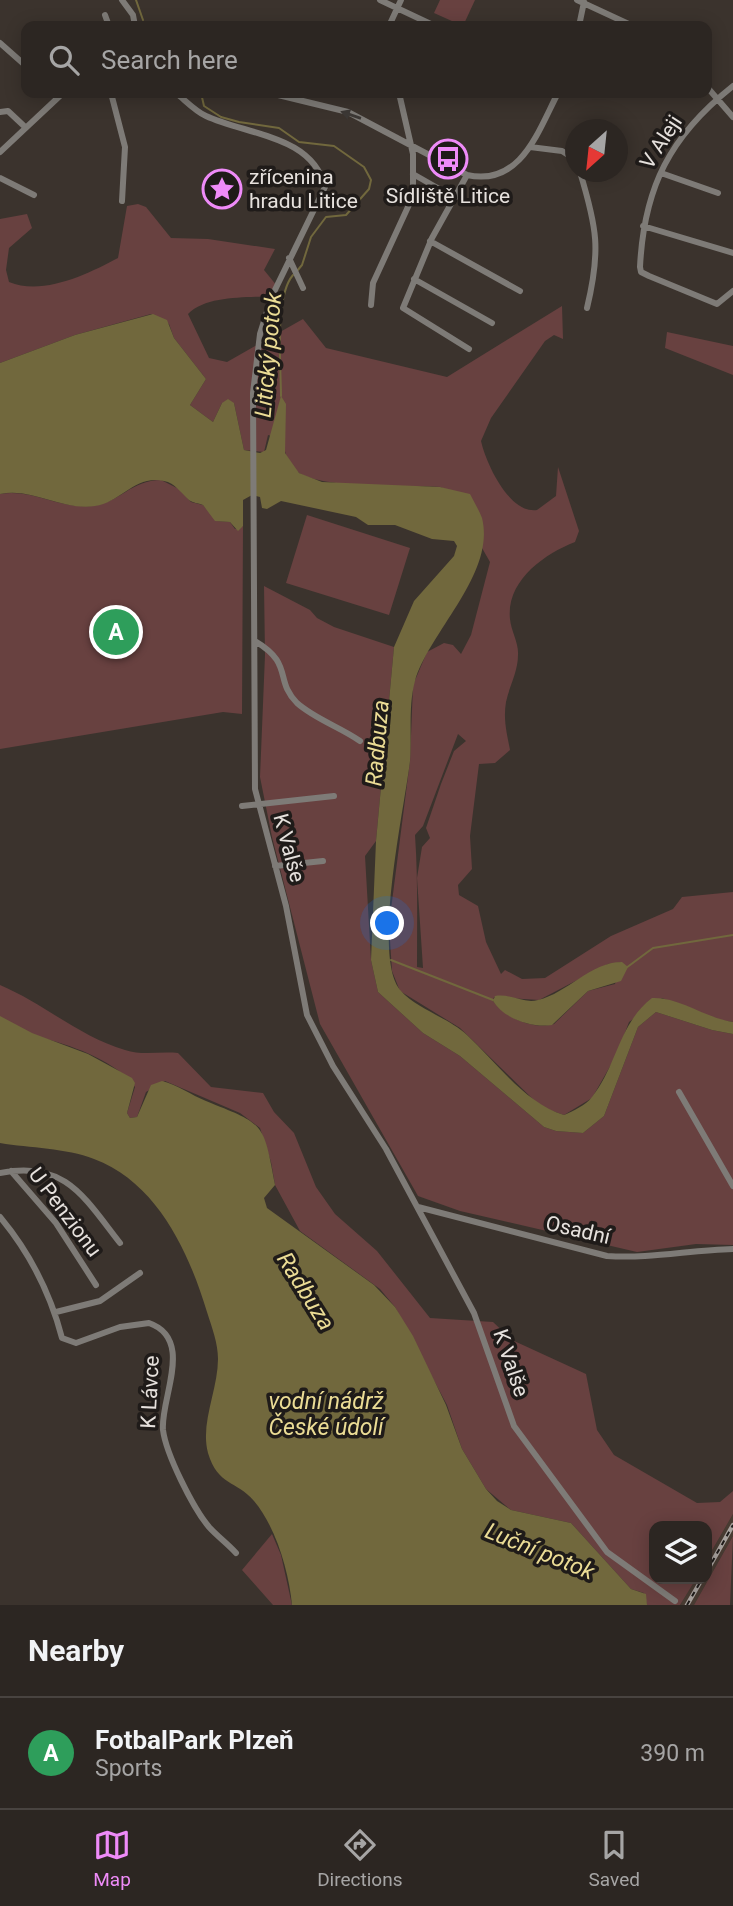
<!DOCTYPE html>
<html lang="en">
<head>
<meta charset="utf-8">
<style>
	body { margin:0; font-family:Roboto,sans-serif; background:#342e2a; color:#f1f3f6 }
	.controls { position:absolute; right:21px; bottom:21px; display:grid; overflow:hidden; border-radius:14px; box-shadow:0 4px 18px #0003 }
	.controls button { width:63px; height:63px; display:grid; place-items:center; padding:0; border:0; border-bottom:2px solid #484340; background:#2c2622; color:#f1f3f6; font:35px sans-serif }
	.compass { position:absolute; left:565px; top:119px; width:63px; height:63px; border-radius:50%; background:#2c2622; box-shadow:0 4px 18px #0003; rotate:207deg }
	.you { position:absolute; left:388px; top:924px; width:24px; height:24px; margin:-18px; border:5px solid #fff; border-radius:50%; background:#1a73e8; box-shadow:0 0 0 10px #1a73e833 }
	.badge { display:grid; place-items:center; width:46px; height:46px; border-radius:50%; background:#ee8bf8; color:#fff; font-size:23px; font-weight:700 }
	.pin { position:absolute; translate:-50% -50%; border:4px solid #fff; box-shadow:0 2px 7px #0006 }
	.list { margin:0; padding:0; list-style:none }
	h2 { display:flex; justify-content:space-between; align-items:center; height:91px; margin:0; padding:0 28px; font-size:30px }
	h2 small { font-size:23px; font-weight:400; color:#a6a5a5 }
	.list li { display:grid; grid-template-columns:46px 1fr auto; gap:21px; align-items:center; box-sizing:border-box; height:112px; padding:0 28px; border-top:2px solid #484340 }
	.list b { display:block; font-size:26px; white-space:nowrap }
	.list p { margin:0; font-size:23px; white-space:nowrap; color:#a6a5a5 }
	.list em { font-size:23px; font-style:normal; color:#a6a5a5 }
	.icon { flex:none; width:38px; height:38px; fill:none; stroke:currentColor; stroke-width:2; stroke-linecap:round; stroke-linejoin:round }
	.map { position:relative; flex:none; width:733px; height:1605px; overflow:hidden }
	.search { position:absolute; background:#2c2622; box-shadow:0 4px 18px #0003; left:21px; right:21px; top:21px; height:77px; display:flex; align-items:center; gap:18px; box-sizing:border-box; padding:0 24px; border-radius:14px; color:#a6a5a5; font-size:26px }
	.sheet { height:203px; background:#2c2622 }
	nav { display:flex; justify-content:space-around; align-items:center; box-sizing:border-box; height:98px; border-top:2px solid #484340; background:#2c2622; font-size:19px; color:#a6a5a5 }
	nav a { display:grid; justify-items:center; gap:4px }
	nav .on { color:#ee8bf8 }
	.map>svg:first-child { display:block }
	.built { fill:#483b32 }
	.green { fill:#684140; fill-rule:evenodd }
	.water { fill:#71683d }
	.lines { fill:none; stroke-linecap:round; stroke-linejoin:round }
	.stream { stroke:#71683d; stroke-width:2 }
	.street { stroke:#7e7b77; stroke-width:6 }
	.rail-casing { stroke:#a8a29e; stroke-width:4.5 }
	.rail { stroke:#1f1b19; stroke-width:2; stroke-dasharray:5; stroke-linecap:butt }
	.oneway { fill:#3c3835 }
	.labels { text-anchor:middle; stroke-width:7; stroke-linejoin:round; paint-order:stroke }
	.street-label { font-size:21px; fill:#e6e1dd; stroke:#1f1b19 }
	.poi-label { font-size:21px; fill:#e6e1dd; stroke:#1f1b19; text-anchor:start }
	.water-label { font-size:23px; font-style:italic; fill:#ebdc95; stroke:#1f1b19 }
</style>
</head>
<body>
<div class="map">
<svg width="733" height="1605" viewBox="0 0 733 1605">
	<rect width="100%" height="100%" fill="#3b332d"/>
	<!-- built -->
	<path class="built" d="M733 1514V1536L694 1605H680L696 1579H707V1559Z"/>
	<!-- green -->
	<path class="green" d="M440 0H475L463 26 434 13Z
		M138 204 146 207 171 238 208 239 275 249 264 270 277 286 272 296C246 298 207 295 188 314L209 358 227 362 303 319 326 348 447 377 562 306 563 339 554 335 545 341 491 418 481 441C486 463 509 514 537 510L556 496 558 467 579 531 575 542C544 554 506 581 510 619 511 631 519 643 518 655 518 672 509 687 506 702 503 720 507 734 510 750L495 763 479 764 470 836 472 869 458 885 459 895 478 906 486 942 501 974 505 970 522 979 545 978 611 936 673 909 682 897 733 892V1022L714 1019 662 998 629 1022 617 1054 592 1098 564 1115 541 1107 460 1028 400 991 392 971 389 925 410 761 413 685 427 652 444 643 453 645 461 654 471 635 490 562 482 548V519L458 494 440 487C406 485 325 489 299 473 287 466 284 452 284 440L268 435 264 452 244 450 234 403H222L213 422 190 405 206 379 174 338 169 324 151 314 75 335 0 363V219L27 214 32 228 9 248 6 270 9 282C43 296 88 274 118 258L127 206ZM458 734 466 741 454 751 441 784 426 828 430 838 422 847 417 878 423 968 417 967C417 923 418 877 415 835L423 826ZM622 962 615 984 588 991 554 1024C533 1030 506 1018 493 1001L494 997 539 1000 608 964Z
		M667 332 733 346V375L665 348Z
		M161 480 179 489 191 502 203 505 217 521 230 522 235 529 243 526 242 714 223 712 0 749V494C31 488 60 509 91 506 120 503 131 480 161 480Z
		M307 515 410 548 389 615 286 583Z
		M264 586 310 610 317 618 334 627 394 647 376 841 365 856 371 960 378 992 423 1033 460 1056 544 1127 556 1131 583 1133 604 1116 638 1027 656 1012 712 1030 733 1034V1245L696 1244 637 1252 460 1211 418 1196 320 1024 272 837 260 777 265 655Z
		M0 985C43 1003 80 1037 125 1050 143 1056 160 1051 178 1053L211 1087 263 1093 274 1112 294 1133 316 1187 335 1214 377 1251 430 1318 493 1322 512 1340 586 1374 597 1430 614 1455 697 1503 720 1502 733 1491V1514L707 1559V1526H654V1579H696L680 1605H647L644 1593 631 1589 571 1523 511 1510 486 1489 462 1449 447 1405 395 1307 380 1289 300 1231 275 1185 271 1162 260 1128 240 1113 165 1081 146 1092 137 1117 130 1118 127 1113 135 1087C117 1062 76 1047 46 1039L0 1086Z
		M272 1534 281 1555 292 1605H273L242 1570Z
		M733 1536 730 1605H694Z"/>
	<!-- water -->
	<path class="water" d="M153 314 167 320 174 338 206 379 190 405 213 422 222 403 228 399 234 403 244 450 260 453 266 450 281 396 286 404 285 453 299 473 322 482 440 487 470 494C474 502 479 510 482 518 496 574 429 632 415 681 408 706 412 736 410 761 405 806 371 959 401 991 417 1009 449 1018 467 1035 497 1063 525 1103 564 1115 573 1111 586 1105 592 1097 617 1066 619 1023 652 998 680 997 705 1018 733 1022V1034L712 1030 656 1012 638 1027 604 1116 583 1133 556 1131 544 1127 460 1056 423 1033 378 992 371 960 376 841 394 647 414 601 454 556 457 546 454 541 432 539 395 525H368L356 517 281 501 267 509 262 508 260 497 252 495 243 500V526L238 531 230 522 215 521 203 505C198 503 193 503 189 500 181 493 175 483 164 481 136 474 121 502 95 506 62 511 32 487 0 494V363L75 335Z
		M622 962 628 967 621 981 588 991 552 1025C532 1028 504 1019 493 1001L495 996C510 993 523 1004 538 1000 568 993 590 962 622 962Z
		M0 1016 32 1033 88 1054 132 1078 135 1083 127 1113 130 1118 137 1117 151 1085 162 1081C178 1085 191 1095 206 1101 265 1125 263 1121 275 1185L264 1198 267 1208 374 1285 395 1307 413 1336 446 1405 462 1449 486 1489 497 1501 511 1510 571 1523 631 1589 646 1594 647 1605H292C289 1572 276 1527 254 1501 236 1480 218 1486 208 1453 200 1423 218 1390 218 1359 218 1343 212 1328 207 1312 189 1253 158 1183 94 1159 66 1148 30 1148 0 1143Z"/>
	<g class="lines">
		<!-- stream -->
		<path class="stream" d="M136 0 143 20
			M201 93 204 106 221 117 239 122 279 128 299 142 334 146 364 167 371 180 369 189 346 215 326 217 311 237 302 265 297 271
			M281 396C281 366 274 297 293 275
			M391 960 493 1000
			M626 968 653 948 733 935"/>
		<!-- street -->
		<path class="street" d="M122 0 133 15 135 26
			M380 0 435 26
			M577 0 633 26
			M105 15 109 26
			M389 26 401 0
			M579 26 584 2
			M0 43 26 66
			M733 86C670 136 644 187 640 267L641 272 649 276 717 304 733 291
			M707 87 733 117
			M111 93 125 147 122 201
			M176 93C185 100 195 111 206 116 247 135 312 135 325 187L272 296 260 334 253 393 255 789 286 906 307 1015 333 1066 386 1149 474 1313 514 1426 607 1552 675 1601
			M270 93 348 112 467 175C521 187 538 131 558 93
			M0 112 8 111 24 126
			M530 147 562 151 576 160
			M0 152 63 93
			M580 172C597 228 601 250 587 308
			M661 173 718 193
			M413 174 455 198
			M467 175 432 238 403 308 469 349
			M0 178 34 195
			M643 226 733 253
			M430 241 520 291
			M289 258 303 288
			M414 279 492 323
			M371 305 373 283 413 196V154L399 93
			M255 641C294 664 274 680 297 703 315 719 340 727 360 741
			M242 806 334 796
			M275 866 323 861
			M679 1092 733 1186
			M11 1171 56 1223 96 1285
			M0 1173C65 1160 84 1197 120 1243
			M418 1207 607 1256C650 1259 690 1250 733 1249
			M0 1217C30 1253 50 1292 62 1338L76 1343 120 1327 149 1323C195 1339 160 1399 163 1430 166 1454 193 1508 209 1527 217 1536 228 1544 236 1553
			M56 1312 100 1301 140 1273"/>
		<defs>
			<path id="rail" d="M707 1571 733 1525
				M687 1605 702 1579"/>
		</defs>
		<!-- rail casing -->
		<use href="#rail" class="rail-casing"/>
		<!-- rail -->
		<use href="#rail" class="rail"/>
	</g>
	<!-- one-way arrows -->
	<defs><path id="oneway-solid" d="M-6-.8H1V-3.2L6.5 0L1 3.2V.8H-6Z" transform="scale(1.75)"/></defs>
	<use class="oneway" href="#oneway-solid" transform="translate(351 115) rotate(-161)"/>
	<!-- icons -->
	<defs>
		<symbol id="bus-ring" viewBox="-11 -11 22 22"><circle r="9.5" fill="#1f1b19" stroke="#ee8bf8" stroke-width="1.5"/><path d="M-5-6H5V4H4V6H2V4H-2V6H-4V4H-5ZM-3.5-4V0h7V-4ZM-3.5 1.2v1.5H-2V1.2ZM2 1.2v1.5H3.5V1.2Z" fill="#ee8bf8"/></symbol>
		<symbol id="sight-ring" viewBox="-11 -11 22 22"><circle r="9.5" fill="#1f1b19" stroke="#ee8bf8" stroke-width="1.5"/><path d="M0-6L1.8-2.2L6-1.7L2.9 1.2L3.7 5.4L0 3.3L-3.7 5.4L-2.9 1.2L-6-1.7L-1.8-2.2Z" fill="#ee8bf8"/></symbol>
	</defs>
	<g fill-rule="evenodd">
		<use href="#bus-ring" x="426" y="137" width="44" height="44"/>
		<use href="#sight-ring" x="200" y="167" width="44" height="44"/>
	</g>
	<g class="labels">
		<!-- street labels -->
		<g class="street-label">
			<text transform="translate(661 142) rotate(-57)" y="7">V Aleji</text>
			<text transform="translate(289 848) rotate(75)" y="7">K Valše</text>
			<text transform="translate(65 1212) rotate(53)" y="7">U Penzionu</text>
			<text transform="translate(578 1230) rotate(13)" y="7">Osadní</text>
			<text transform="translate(511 1363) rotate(71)" y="7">K Valše</text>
			<text transform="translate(150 1392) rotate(-87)" y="7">K Lávce</text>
		</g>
		<!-- poi labels -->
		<g class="poi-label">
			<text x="249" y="184">zřícenina<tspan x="249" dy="24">hradu Litice</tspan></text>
			<text x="448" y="203" text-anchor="middle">Sídliště Litice</text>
		</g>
		<!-- water labels -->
		<g class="water-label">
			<text transform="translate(268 355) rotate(-85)" y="8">Litický potok</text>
			<text transform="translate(377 743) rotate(-85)" y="8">Radbuza</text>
			<text transform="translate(306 1291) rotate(58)" y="8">Radbuza</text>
			<text x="326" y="1409">vodní nádrž<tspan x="326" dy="26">České údolí</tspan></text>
			<text transform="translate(540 1551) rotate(22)" y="8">Luční potok</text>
		</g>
	</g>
</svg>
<div class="controls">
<button><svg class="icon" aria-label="layers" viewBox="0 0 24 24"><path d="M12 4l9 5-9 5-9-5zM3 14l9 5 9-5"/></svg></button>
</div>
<svg class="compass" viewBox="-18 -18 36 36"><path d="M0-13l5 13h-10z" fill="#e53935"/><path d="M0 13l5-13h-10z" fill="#a6a5a5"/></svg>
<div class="you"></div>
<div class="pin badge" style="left:116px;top:632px;background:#2e9e5b">A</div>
<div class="search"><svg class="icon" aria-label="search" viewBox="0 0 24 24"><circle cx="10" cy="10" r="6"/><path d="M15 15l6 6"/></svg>Search here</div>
</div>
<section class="sheet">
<h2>Nearby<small></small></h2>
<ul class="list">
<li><span class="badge" style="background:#2e9e5b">A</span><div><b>FotbalPark Plzeň</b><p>Sports</p></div><em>390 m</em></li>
</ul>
</section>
<nav>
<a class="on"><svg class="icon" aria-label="map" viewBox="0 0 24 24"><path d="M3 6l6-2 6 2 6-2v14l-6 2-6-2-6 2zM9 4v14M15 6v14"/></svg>Map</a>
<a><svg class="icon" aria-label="directions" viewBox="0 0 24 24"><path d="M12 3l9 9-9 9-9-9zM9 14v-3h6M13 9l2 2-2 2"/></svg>Directions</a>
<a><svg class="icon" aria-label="saved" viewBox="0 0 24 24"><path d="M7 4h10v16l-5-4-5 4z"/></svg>Saved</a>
</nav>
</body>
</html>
